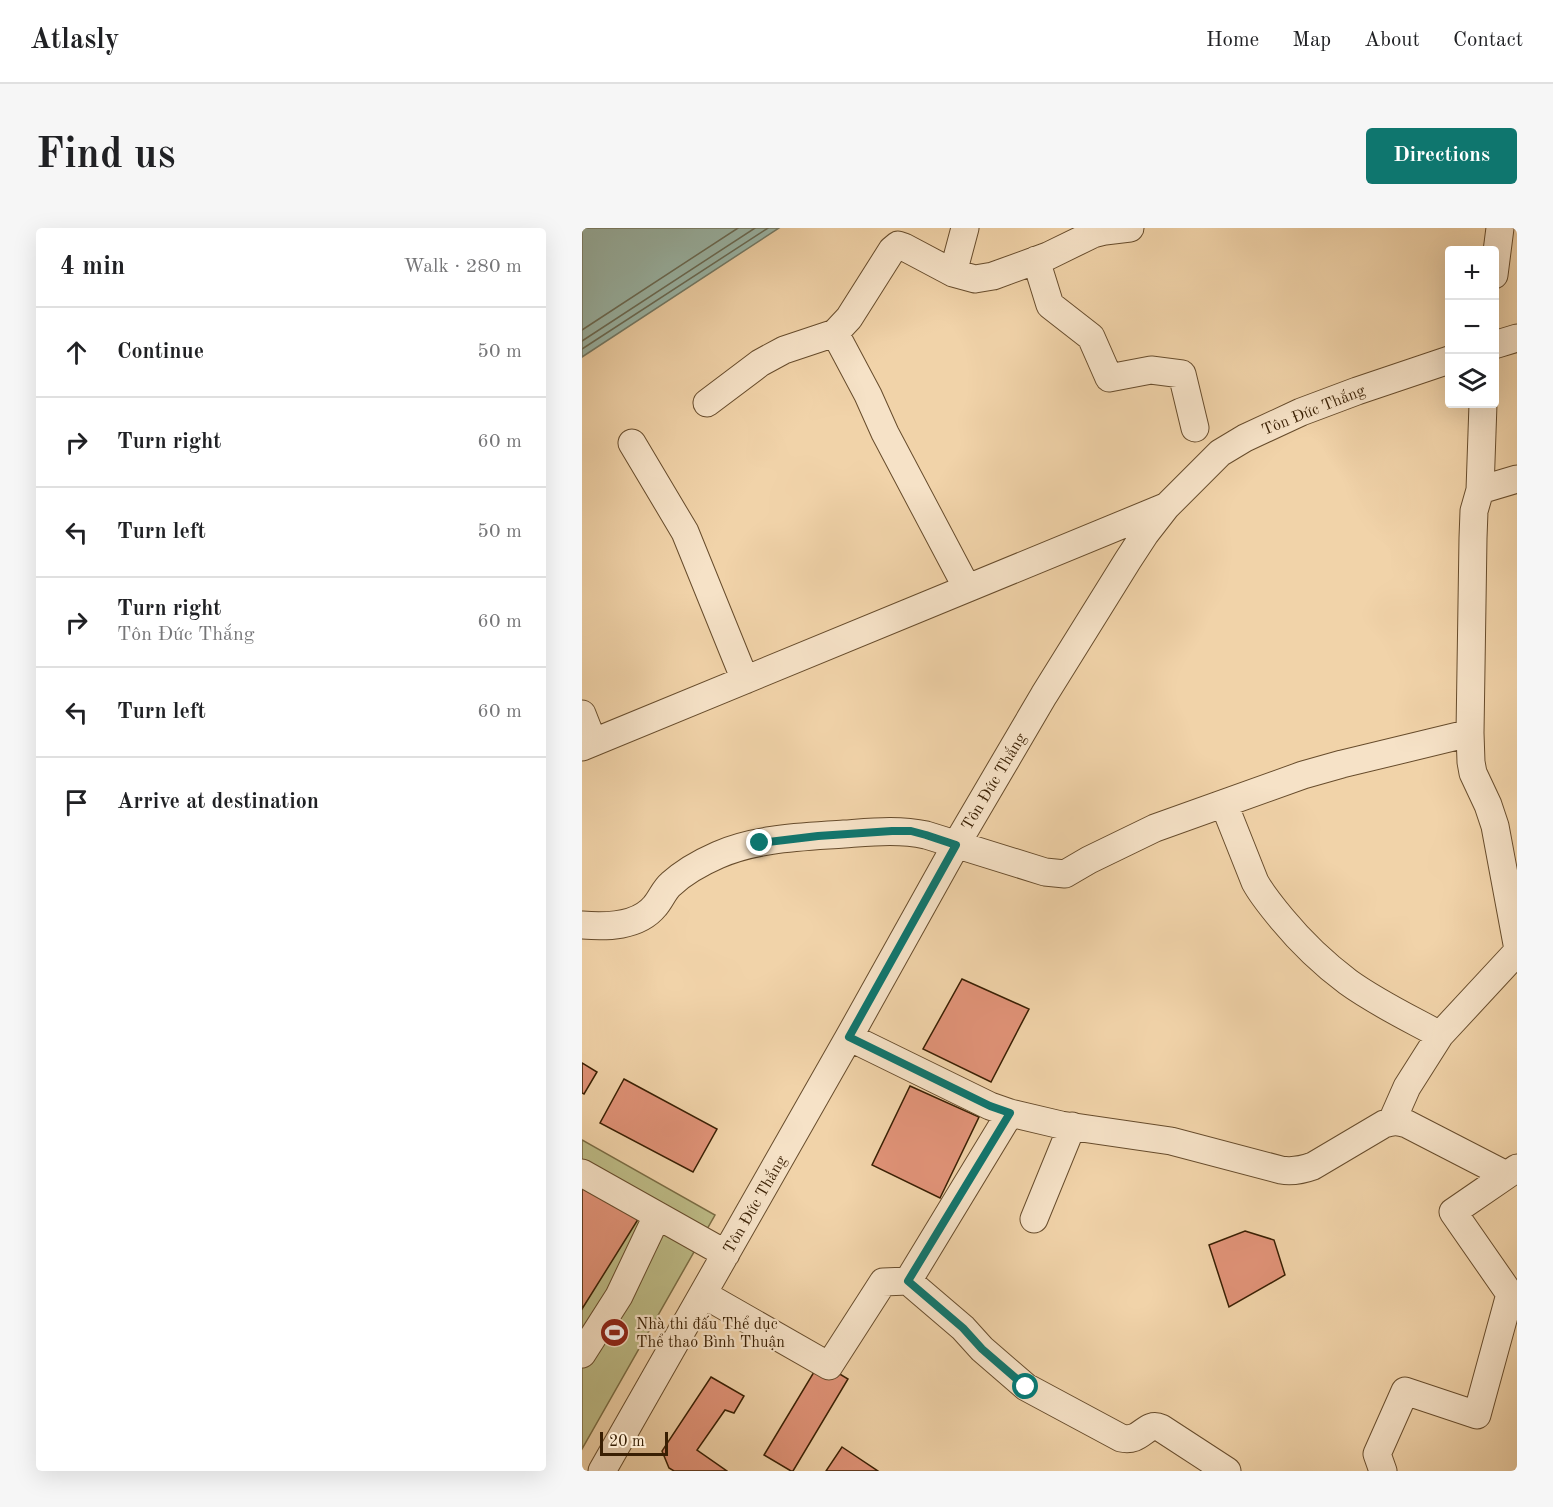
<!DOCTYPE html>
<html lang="en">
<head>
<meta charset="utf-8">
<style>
	body { margin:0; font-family:"Old Standard TT",serif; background:#f6f6f6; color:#202124 }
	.controls { position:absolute; right:18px; top:18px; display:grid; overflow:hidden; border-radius:6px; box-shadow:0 6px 24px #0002 }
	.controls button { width:54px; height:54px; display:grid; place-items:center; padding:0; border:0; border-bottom:2px solid #e0e0e0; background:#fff; color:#202124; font:30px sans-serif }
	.scale { position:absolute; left:18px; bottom:15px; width:68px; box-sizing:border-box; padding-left:6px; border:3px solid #391f03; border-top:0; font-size:16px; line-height:21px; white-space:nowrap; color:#391f03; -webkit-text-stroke:4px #f6e2c7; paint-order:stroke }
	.stop { position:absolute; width:18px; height:18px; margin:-14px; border:4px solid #0f766e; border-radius:50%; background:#fff }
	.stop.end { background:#0f766e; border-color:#fff; box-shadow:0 2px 6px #0008 }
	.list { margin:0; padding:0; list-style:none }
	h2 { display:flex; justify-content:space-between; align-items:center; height:78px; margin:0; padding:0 24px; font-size:26px }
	h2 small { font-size:20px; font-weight:400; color:#757577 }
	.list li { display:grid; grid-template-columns:39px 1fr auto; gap:18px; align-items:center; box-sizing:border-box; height:90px; padding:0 24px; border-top:2px solid #e0e0e0 }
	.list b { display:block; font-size:22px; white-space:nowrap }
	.list p { margin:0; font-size:20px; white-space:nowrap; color:#757577 }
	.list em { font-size:20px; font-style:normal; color:#757577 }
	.icon { flex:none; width:33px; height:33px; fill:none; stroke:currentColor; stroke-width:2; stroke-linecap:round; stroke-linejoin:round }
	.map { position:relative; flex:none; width:935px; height:1243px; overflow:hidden; border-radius:6px }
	header { display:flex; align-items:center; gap:36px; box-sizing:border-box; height:84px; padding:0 30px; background:#fff; border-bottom:2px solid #e0e0e0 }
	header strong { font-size:28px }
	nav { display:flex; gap:33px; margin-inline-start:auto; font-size:21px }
	.intro { display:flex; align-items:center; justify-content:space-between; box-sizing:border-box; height:144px; padding:0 36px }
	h1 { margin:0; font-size:42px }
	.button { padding:15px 27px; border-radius:6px; background:#0f766e; color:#fff; font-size:21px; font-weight:700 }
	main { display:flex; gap:36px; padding:0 36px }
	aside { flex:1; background:#fff; border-radius:6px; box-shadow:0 6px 24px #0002 }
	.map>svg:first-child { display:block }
	.green { fill:#bdbb86; stroke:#7b6d44; stroke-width:1.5 }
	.water { fill:#9bb8aa; stroke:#747b67; stroke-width:1.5 }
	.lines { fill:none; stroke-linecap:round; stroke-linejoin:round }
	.shore { stroke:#6a6c56; stroke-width:1.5 }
	.building { fill:#e19378; stroke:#391f03; stroke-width:1.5 }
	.minor-casing { stroke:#674c2c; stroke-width:29 }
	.minor { stroke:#f6e2c7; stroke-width:27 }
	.route { stroke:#0f766e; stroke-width:8 }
	.labels { text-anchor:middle; stroke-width:4.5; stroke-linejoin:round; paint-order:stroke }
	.street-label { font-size:16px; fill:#391f03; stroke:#f6e2c7 }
	.poi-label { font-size:16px; fill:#391f03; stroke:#f6e2c7; text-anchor:start }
</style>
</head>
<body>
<header>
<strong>Atlasly</strong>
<nav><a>Home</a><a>Map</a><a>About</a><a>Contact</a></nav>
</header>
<div class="intro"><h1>Find us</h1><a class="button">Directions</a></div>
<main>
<aside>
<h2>4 min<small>Walk · 280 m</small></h2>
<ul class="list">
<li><svg class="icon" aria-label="ahead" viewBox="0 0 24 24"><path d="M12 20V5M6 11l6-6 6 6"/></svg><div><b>Continue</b></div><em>50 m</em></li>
<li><svg class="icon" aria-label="right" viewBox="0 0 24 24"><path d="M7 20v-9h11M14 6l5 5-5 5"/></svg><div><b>Turn right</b></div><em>60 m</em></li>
<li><svg class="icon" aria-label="left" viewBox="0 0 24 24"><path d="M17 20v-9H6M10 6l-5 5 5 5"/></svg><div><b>Turn left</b></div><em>50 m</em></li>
<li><svg class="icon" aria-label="right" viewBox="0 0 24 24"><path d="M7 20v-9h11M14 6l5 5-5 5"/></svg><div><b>Turn right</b><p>Tôn Đức Thắng</p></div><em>60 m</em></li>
<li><svg class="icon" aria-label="left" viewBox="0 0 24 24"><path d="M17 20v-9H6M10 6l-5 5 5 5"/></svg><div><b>Turn left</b></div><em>60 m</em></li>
<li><svg class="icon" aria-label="arrive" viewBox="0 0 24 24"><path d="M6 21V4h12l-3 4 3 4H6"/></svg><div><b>Arrive at destination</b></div></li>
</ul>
</aside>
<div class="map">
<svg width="935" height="1243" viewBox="0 0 935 1243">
	<rect width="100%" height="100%" fill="#f1d3a9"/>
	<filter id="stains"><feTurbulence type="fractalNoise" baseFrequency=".00333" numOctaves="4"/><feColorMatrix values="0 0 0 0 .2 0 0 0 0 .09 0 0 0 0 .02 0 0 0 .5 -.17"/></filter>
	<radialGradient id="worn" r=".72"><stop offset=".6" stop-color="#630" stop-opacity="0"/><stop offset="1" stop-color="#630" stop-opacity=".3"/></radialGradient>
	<!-- green -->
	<path class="green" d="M0 912 133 987 0 1221Z"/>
	<!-- water -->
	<path class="water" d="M0 0H197L0 129Z"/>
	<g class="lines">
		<!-- shore -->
		<path class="shore" d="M0 102 156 0
			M0 113 173 0
			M0 121 186 0"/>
	</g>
	<!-- building -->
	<path class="building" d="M380 751 447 781 409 854 341 821Z
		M0 835 15 844 2 866 0 865Z
		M42 851 135 901 111 944 18 895Z
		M328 858 397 889 358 970 290 937Z
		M0 948 60 985 0 1081Z
		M663 1003 692 1012 703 1047 647 1079 627 1017Z
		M238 1134 266 1151 211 1243H209L182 1227Z
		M129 1149 162 1168 152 1185 143 1182 115 1222 145 1243H92L87 1240 80 1223Z
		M260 1219 296 1243H244Z"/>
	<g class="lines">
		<defs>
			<path id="minor" d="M454 32 468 77 509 109 527 150 569 142 600 146 613 200
				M371 45 383 0
				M912 47 918 0
				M253 105 286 167 303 205 385 360
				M912 117 935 110
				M125 175 178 135 202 122 253 105 267 90 310 22 316 17 322 19 371 45 393 51 411 48 466 28 511 6 523 3 548 0
				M901 176 898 262 892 283 891 310 888 505 889 534 891 545 906 577 913 598 935 716
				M50 215 103 304 163 452
				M898 262 935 251
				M0 486 11 514
				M0 519 583 279
				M642 576 673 654C680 667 690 679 700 691 719 714 742 736 766 754 795 775 827 790 858 807
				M0 697C24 699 56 699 73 678 79 671 82 662 89 656 102 644 120 634 136 627 174 610 221 609 262 606 290 604 317 601 344 607L463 644 483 646 507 632 573 600 721 547 760 536 888 505
				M267 809 408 878 428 885 479 897 589 913 699 942C711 944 720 942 731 938L802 896C811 893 816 893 825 896L924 947
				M810 893 825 859 858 807 935 724
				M0 945 144 1026
				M452 991 490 898
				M326 1053 428 885
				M121 1066 247 1138 301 1054 326 1053 381 1100 400 1121 444 1159 539 1210C560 1215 563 1193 579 1200L645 1243
				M0 1126 37 1068 75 988
				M20 1243 267 809 374 617 462 467 546 332 563 306 584 279 638 225 663 210 719 184 775 163 867 132
				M801 1243 795 1226 823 1163 895 1187 928 1066 871 984 935 940"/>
		</defs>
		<!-- minor casing -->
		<use href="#minor" class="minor-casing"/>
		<!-- minor -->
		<use href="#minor" class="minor"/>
	</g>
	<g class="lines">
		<!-- route -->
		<path class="route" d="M178 615 236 608 310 603H329L344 607 374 617 267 809 408 878 428 885 326 1053 381 1100 400 1121 444 1159"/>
	</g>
	<!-- icons -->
	<defs>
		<symbol id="stadium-disc" viewBox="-11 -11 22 22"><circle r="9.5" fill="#8f2418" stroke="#f6e2c7"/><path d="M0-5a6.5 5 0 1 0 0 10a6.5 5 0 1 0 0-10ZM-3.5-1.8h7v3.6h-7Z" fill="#fff"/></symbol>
	</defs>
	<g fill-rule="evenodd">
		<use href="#stadium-disc" x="16" y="1088" width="33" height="33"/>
	</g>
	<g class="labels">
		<!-- street labels -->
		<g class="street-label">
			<text transform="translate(731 181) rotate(-22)" y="6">Tôn Đức Thắng</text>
			<text transform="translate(411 553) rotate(-59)" y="6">Tôn Đức Thắng</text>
			<text transform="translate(172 976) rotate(-60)" y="6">Tôn Đức Thắng</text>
		</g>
		<!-- poi labels -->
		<g class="poi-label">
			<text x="54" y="1101">Nhà thi đấu Thể dục<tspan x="54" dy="18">Thể thao Bình Thuận</tspan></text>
		</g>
	</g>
	<rect width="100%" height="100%" filter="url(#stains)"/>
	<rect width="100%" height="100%" fill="url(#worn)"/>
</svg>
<div class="controls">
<button>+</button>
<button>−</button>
<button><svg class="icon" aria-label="layers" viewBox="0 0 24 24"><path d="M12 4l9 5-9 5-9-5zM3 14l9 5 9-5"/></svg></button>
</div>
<div class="scale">20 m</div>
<div class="stop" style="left:444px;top:1159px"></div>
<div class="stop end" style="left:178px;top:615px"></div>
</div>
</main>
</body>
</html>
